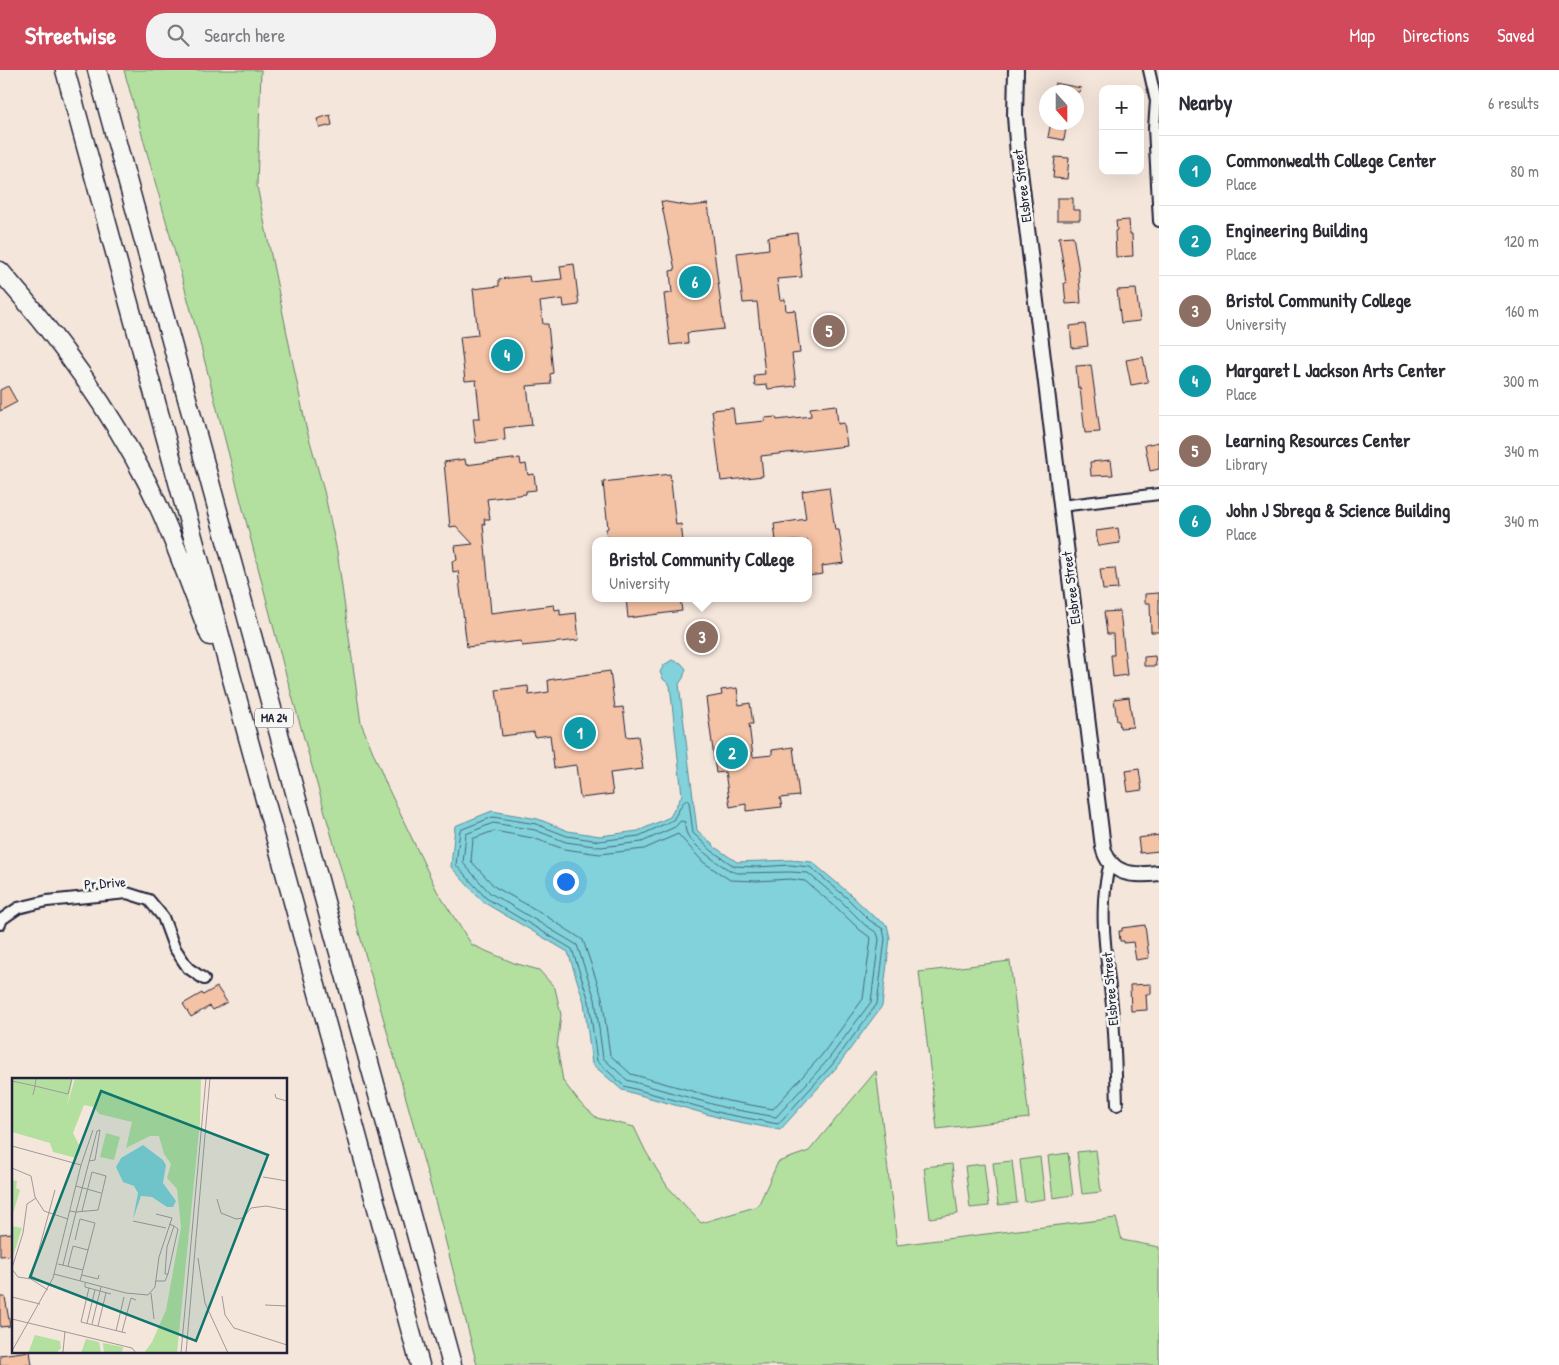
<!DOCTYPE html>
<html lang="en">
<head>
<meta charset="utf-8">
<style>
	body { margin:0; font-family:"Patrick Hand",sans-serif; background:#f2f2f3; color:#2b2b33 }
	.controls { position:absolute; right:15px; top:15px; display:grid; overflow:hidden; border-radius:10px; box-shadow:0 5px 20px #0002 }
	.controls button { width:45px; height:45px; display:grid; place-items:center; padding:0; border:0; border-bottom:1px solid #e1e1e2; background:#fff; color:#2b2b33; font:25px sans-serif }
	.compass { position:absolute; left:1039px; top:15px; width:45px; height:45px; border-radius:50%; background:#fff; box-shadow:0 5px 20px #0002; rotate:159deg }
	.you { position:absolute; left:565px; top:811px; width:18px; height:18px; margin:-12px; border:4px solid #fff; border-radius:50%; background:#1a73e8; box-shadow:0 0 0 8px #1a73e833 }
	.badge { display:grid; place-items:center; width:32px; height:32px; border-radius:50%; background:#d1495b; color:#fff; font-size:16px; font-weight:700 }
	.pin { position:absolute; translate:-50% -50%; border:2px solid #fff; box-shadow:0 1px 5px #0006 }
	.popup { position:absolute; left:592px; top:467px; width:220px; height:65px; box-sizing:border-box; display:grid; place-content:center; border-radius:10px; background:#fff; filter:drop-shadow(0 1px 4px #0005); font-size:16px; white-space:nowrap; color:#7c7c81 }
	.popup b { font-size:19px; color:#2b2b33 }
	.popup::after { content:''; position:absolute; left:50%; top:100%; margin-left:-10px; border:10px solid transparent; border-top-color:#fff }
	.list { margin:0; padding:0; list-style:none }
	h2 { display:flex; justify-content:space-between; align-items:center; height:65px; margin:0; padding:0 20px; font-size:21px }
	h2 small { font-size:16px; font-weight:400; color:#7c7c81 }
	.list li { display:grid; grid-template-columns:32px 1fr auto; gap:15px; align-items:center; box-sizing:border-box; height:70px; padding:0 20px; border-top:1px solid #e1e1e2 }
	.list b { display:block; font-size:19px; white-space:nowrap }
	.list p { margin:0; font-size:16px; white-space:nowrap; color:#7c7c81 }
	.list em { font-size:16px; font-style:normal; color:#7c7c81 }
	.icon { flex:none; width:28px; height:28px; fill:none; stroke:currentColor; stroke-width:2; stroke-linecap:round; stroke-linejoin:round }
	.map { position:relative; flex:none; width:1159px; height:1295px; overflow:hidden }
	header { display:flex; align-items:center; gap:30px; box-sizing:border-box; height:70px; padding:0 25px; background:#d1495b; color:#fff }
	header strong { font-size:24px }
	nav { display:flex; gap:28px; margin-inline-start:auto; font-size:18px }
	.search { width:350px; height:45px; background:#f2f2f3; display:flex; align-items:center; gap:12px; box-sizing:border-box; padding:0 18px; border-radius:20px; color:#7c7c81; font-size:19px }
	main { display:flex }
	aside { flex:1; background:#fff }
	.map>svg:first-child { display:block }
	.green { fill:#b3e09f; stroke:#6a816d }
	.water { fill:#81d2da; stroke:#5b8c9a }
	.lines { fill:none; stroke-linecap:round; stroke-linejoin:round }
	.shore { stroke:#48687b; stroke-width:1 }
	.building { fill:#f4c2a4; stroke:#22223b }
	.street-casing { stroke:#22223b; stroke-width:14 }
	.secondary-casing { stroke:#22223b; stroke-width:18 }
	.highway-casing { stroke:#22223b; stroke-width:21 }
	.street { stroke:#f6f6f2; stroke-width:10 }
	.secondary { stroke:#f6f6f2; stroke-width:14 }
	.highway { stroke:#f6f6f2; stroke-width:18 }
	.labels { text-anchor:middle; stroke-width:5; stroke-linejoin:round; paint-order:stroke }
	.shield { fill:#f6f6f2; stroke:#626272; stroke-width:1 }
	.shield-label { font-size:12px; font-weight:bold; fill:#22223b }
	.street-label { font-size:14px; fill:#22223b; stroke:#f6f6f2 }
	.inset-road { fill:none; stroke:#a1989b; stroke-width:1 }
	.view { fill:#0f766e; fill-opacity:0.15; stroke:#0f766e; stroke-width:2.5 }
	.inset-edge { fill:none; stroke:#22223b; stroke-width:2.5 }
</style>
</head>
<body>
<header>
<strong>Streetwise</strong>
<div class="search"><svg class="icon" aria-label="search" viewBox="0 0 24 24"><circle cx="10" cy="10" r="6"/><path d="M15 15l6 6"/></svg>Search here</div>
<nav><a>Map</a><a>Directions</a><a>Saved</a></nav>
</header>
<main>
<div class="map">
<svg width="1159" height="1295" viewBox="0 0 1159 1295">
	<rect width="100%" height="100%" fill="#f5e6db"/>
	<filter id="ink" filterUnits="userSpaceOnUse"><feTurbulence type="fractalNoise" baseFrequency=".02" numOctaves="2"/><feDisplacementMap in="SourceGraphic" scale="10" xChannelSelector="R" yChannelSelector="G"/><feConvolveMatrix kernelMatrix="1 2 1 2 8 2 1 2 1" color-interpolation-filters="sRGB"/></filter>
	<g filter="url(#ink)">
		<!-- green -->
		<path class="green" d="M124 0H261L257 116 306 357 324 421 337 481 361 653 387 716 437 821 472 875 514 893 539 900 555 918 561 945 557 977 563 1011 580 1033 597 1048 634 1057 646 1082 667 1116 701 1153 758 1136 778 1092 809 1081 876 1001 897 1175 1116 1148 1122 1170 1159 1177V1295H477L439 1145 283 594 199 269Z
			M1010 891 1029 1048 937 1059 919 902Z
			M1096 1080 1101 1122 1082 1124 1077 1082Z
			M1068 1083 1073 1125 1053 1128 1048 1086Z
			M1040 1087 1045 1129 1025 1132 1020 1090Z
			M1012 1091 1017 1133 998 1135 993 1093Z
			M952 1094 958 1144 930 1148 924 1097Z
			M984 1094 989 1136 970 1138 965 1096Z"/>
		<!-- water -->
		<path class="water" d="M672 590 681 593 686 599 683 608 679 614 697 760 716 778 737 792 791 790 812 792 850 824 873 846 887 855 890 868 882 936 836 998 780 1060 724 1049 622 1020 592 994 584 932 568 882 483 832 451 797 455 756 492 741 538 749 568 761 600 766 638 761 670 747 682 725 670 615 663 609 660 602 664 595Z"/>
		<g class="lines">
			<!-- shore -->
			<path class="shore" d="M687 730 689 732 693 763 712 781 734 796 757 797 790 795 810 797 846 827 869 850 883 859 885 869 877 934 832 995 778 1054 725 1044 624 1016 597 991 589 931 572 879 486 828 456 795 460 760 493 747 536 754 567 766 599 771 639 766 673 750 683 733Z
				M681 751 685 752C685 756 685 760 687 764 691 774 726 801 737 803L790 802 808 803 842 832 865 855 877 863 879 869 871 932 827 991 776 1047 726 1038 627 1010 603 988 595 929 577 875 490 823 463 793 466 764 493 753 535 760 566 772 601 777 642 772 675 757Z
				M494 761 533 768 564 779 600 784 644 779 678 764 703 792 730 810 757 811 790 809 805 811 837 838 860 860 871 868 863 929 821 986 773 1039 728 1031 631 1004 610 985 602 927 583 870 540 842 495 817 471 791 473 769Z"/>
		</g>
		<!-- building -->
		<path class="building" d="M1055 13 1081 18 1080 22H1053Z
			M330 45 332 55 320 58 317 49Z
			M1051 52H1067L1064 70 1048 67Z
			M1055 87 1069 88 1067 109 1053 108Z
			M1057 128H1073V140H1080V150H1057Z
			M661 131 690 136 708 134 724 259 687 263 688 273 670 275 664 224 672 223 670 201 675 200Z
			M1129 150 1130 164H1132L1133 186 1116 187 1115 161 1117 160 1116 151Z
			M797 163 802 207 777 209 780 230 785 229 786 241 795 240 800 283 792 284 796 316 768 319 767 315 755 316 754 305 765 304 757 232 743 233 737 183 769 179 768 167Z
			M1073 166 1078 195 1081 233 1066 234 1064 213H1066L1059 167Z
			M574 194 579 235 564 237 563 229 540 232 543 254H548L553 303 550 304 551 314 527 316 532 355 504 358 505 370 476 373 473 348H480L476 310 465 311 460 267 478 265 473 219 499 216V209L529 206 530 212 562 209 560 196Z
			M1136 219 1140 251 1121 253 1117 220Z
			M1085 254 1088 276 1072 278 1070 256Z
			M1143 287 1148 312 1131 315 1126 290Z
			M1091 295 1100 362 1085 363 1080 318H1078L1076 296Z
			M8 316 17 332 0 341V320Z
			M836 335 838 354 844 353 847 376 761 386 763 406 721 411 712 340 733 338 735 354 765 351 764 348 776 347 777 350 811 346 810 338Z
			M1159 372V399L1150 401 1145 375Z
			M520 388 521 395 526 394 528 405 534 404 536 420 526 421V424L487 429 490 449H484L485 454H483L491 543 554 535 555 540 560 539V545L576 543 579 570 522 576 521 571 467 577 458 501 453 502 452 491 457 490 455 476 473 474 456 456 450 457 444 392 465 389 466 395Z
			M1111 390 1113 405 1091 406 1090 392Z
			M670 404 676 455 681 454 683 471H607L606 459 608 458 603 412Z
			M829 417 835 460H839L844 493 822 496 823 504 808 506V471H776L774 454 806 449 802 421Z
			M1118 458 1120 473 1098 476 1096 461Z
			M1115 498 1118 519 1103 520 1100 499Z
			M1159 523V562H1151L1150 533H1145V524Z
			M626 528H680L682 541 628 548Z
			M1120 541 1127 605 1113 607 1111 585H1114L1113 564H1107L1104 542Z
			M1155 586 1156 596H1144V587Z
			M610 601 615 638 623 637 627 667 638 666 643 699 610 703 613 724 580 728 576 695 554 698 550 665 535 667 534 662 502 666 496 620 528 616 529 625 549 622 548 610Z
			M737 618 739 635 750 633 753 654H749L753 687 772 685V680L793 677 799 726 780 728 782 737 746 741V734L730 737 725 702 716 703 706 628 722 625 721 620Z
			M1129 627 1133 657 1120 658 1119 651H1117L1114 629Z
			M1139 699 1142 720 1128 722 1125 701Z
			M1159 765V781L1140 783 1138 768Z
			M1145 855 1149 888 1136 890 1133 872 1124 873V871H1120L1119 861H1122V858Z
			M1151 914V924H1146L1147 940 1131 941 1130 915Z
			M217 917 227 932 213 940 210 936 191 947 183 934 202 923 203 925Z
			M14 1163V1185L0 1186V1164Z
			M0 1227H5L10 1256 0 1257Z
			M30 1281 32 1295H0V1285Z"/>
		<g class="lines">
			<defs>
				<path id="street" d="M1149 0 1156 31 1154 58 1159 151
					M1061 436 1159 424
					M1110 793C1097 839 1107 888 1112 935 1115 968 1116 1001 1117 1035
					M0 854 2 849 18 838 47 831 127 823 149 830 163 847 174 877 188 898 204 909"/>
				<path id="secondary" d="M1016 0 1015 46 1018 85 1103 777C1110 806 1134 806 1159 803"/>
				<path id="highway" d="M65 0 420 1295
					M97 0 452 1295
					M0 201C56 265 108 336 147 412 172 462 190 515 210 566"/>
			</defs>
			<!-- street casing -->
			<use href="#street" class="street-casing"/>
			<!-- secondary casing -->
			<use href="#secondary" class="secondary-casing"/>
			<!-- highway casing -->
			<use href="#highway" class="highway-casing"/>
			<!-- street -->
			<use href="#street" class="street"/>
			<!-- secondary -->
			<use href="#secondary" class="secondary"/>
			<!-- highway -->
			<use href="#highway" class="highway"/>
		</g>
	</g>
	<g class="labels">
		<!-- shield labels -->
		<rect class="shield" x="255" y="638.5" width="38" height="19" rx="4"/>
		<g class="shield-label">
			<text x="274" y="652">MA 24</text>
		</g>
		<!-- street labels -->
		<g class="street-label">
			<text transform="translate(1022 116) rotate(-97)" y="5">Elsbree Street</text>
			<text transform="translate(1071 518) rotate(-97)" y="5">Elsbree Street</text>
			<text transform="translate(105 813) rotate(-4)" y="5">Pr Drive</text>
			<text transform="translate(1110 919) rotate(-95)" y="5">Elsbree Street</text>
		</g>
	</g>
	<!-- overview -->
	<g transform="translate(12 1008)">
		<rect width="275" height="275" fill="#f5e6db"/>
		<path d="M0 0H61L55 28 63 0H189L188 44 165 275H132L140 264 154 232 169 149 165 111 155 100 159 86 152 76 147 58H138L114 70 120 44 87 36 82 29 72 27 61 55 67 67 64 80 41 74 38 65 0 54ZM94 55 108 59 102 82 88 79ZM0 102 5 103 4 110 8 112 0 139ZM0 148 10 150 0 181ZM23 257 48 263 49 270 44 275H16ZM74 261 87 264 89 275H69ZM91 265 111 269 110 275H92Z" fill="#b3e09f"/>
		<path d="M131 67 151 82 154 87 151 105 164 123 161 129H155L140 119 129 118 121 141 126 115 122 108 111 104 104 89 109 80Z" fill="#81d2da"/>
		<path class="inset-road" d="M24 0 23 8 56 16 60 0M0 3 23 8 21 17M263 16 264 20 275 23M0 68 69 87M0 90 19 98 23 119 32 133 56 141M251 99 275 103M64 108 89 115M205 121 209 135 224 141 231 140 239 130 254 128 275 132M58 133 64 134 86 132 94 98 80 94 70 133M121 143 154 150M157 146 162 148 155 169 153 196H156L166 151 162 148M63 162 68 141 83 145 68 203M186 180 193 225 216 275M46 186 71 192M51 187 64 134 85 53 88 52 83 82 77 83M56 188 61 168 76 172M0 190 11 155 15 126 24 120M0 191 6 199 19 201M42 196 114 215 136 217 143 209 147 179 160 140 144 136M70 197 86 201 87 197M143 203H153L156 196M73 205V209L99 216M77 210 69 244 114 255M36 212 19 201 43 112M139 215 142 241M210 218 213 237 222 250 275 267M0 219 28 226M253 227 275 228M0 241 120 270 124 275M75 245 83 212M80 246 89 209M86 248 94 215M104 253 112 219M110 254 119 220 124 222M0 273 41 200 69 87 81 52M51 274 53 253M169 275 194 0M174 275 198 0"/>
		<path class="view" d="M89 13 256 77 184 263 18 199Z"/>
		<rect width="275" height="275" class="inset-edge"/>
	</g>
</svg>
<div class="controls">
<button>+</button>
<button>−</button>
</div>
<svg class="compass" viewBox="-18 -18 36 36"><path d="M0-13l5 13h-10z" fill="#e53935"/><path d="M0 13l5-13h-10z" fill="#7c7c81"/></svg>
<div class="you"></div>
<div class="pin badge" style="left:580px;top:663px;background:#0f9aa8">1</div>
<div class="pin badge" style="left:732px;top:683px;background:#0f9aa8">2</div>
<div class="pin badge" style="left:702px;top:567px;background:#8d6e63">3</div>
<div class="popup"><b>Bristol Community College</b>University</div>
<div class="pin badge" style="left:507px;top:285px;background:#0f9aa8">4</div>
<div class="pin badge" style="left:829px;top:261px;background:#8d6e63">5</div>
<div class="pin badge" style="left:695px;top:212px;background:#0f9aa8">6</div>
</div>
<aside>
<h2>Nearby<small>6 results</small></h2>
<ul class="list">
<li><span class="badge" style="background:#0f9aa8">1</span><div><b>Commonwealth College Center</b><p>Place</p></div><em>80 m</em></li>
<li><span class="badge" style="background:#0f9aa8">2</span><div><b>Engineering Building</b><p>Place</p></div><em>120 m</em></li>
<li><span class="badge" style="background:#8d6e63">3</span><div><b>Bristol Community College</b><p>University</p></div><em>160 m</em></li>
<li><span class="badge" style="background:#0f9aa8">4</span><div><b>Margaret L Jackson Arts Center</b><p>Place</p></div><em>300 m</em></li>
<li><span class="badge" style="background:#8d6e63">5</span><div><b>Learning Resources Center</b><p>Library</p></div><em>340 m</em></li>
<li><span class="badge" style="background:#0f9aa8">6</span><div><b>John J Sbrega &amp; Science Building</b><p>Place</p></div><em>340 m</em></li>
</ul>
</aside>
</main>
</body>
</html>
